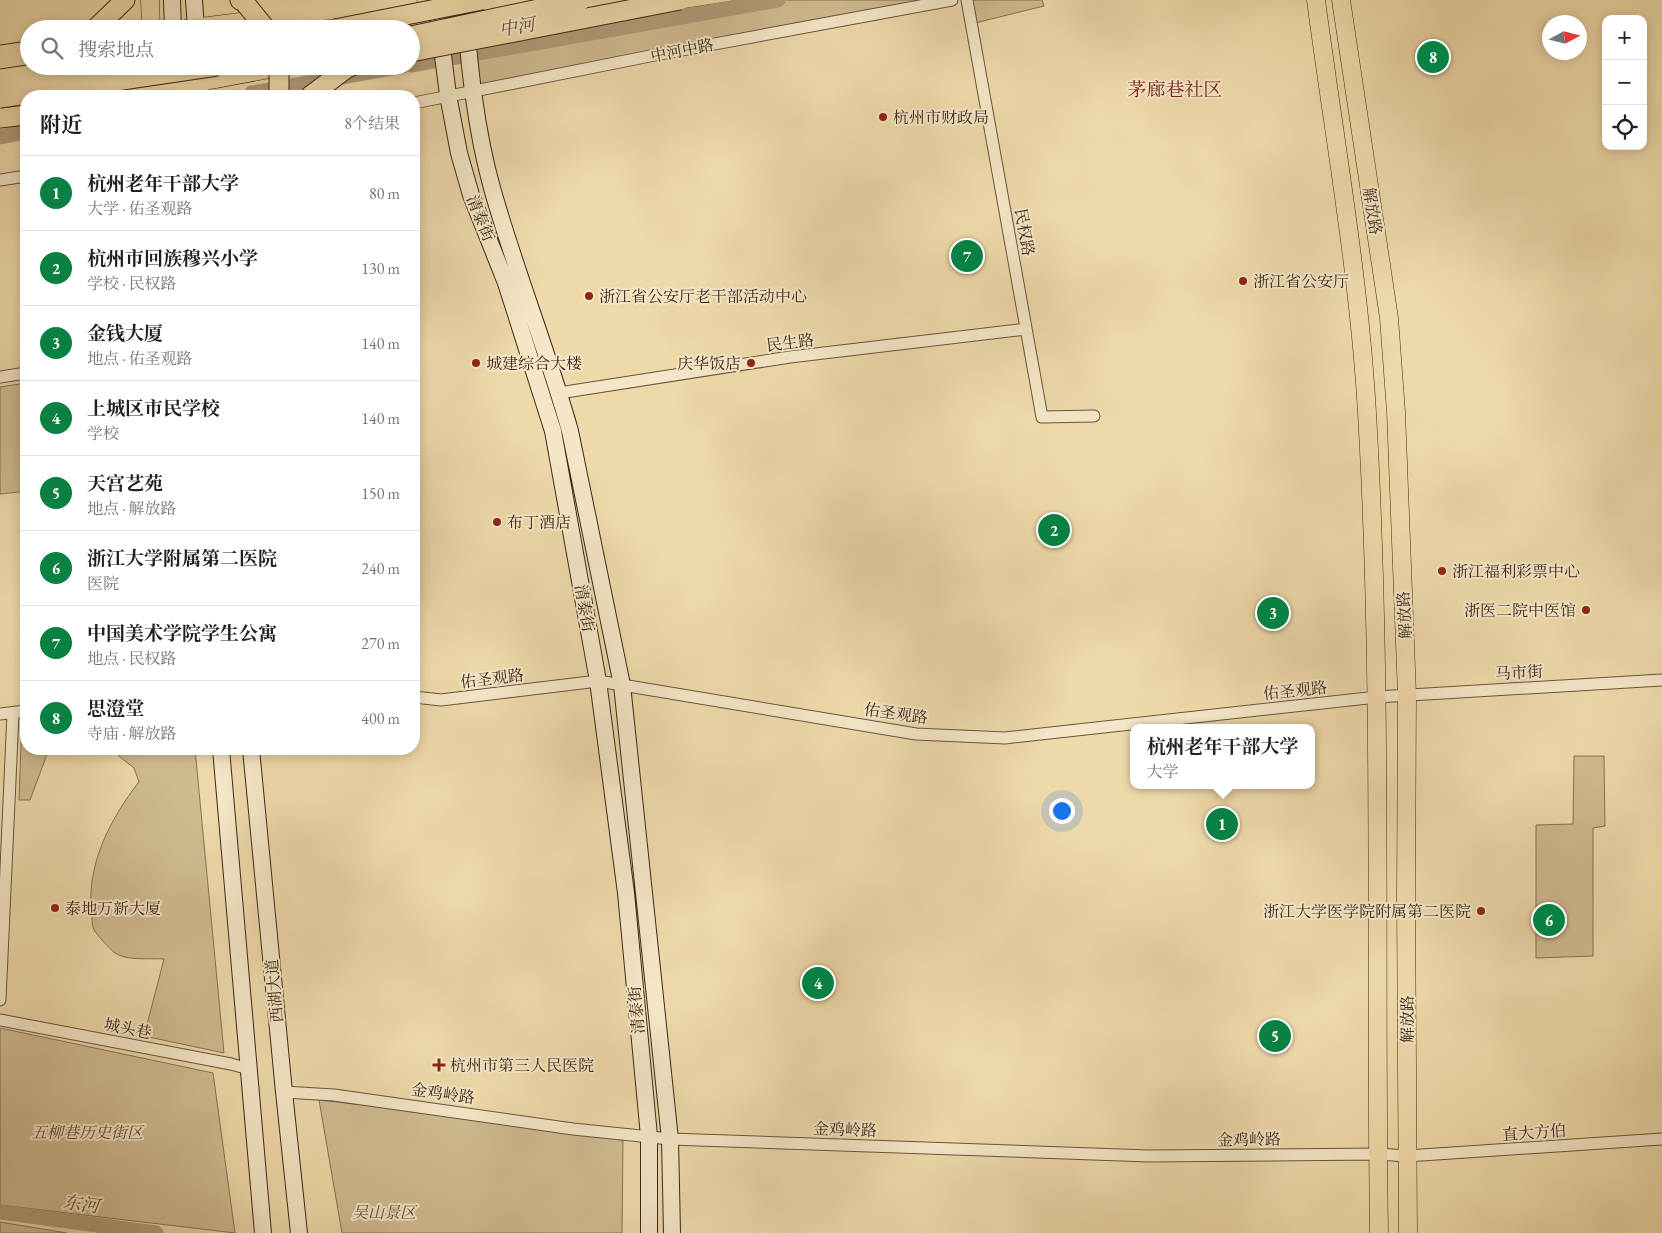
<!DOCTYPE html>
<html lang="zh">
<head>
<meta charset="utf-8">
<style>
	body { margin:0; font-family:"EB Garamond","Noto Serif SC",serif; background:#f2f2f2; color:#202124 }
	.controls { position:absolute; right:15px; top:15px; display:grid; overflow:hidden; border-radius:10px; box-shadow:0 2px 12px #0003 }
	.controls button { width:45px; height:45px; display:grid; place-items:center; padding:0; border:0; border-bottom:1px solid #e0e0e0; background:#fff; color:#202124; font:25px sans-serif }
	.compass { position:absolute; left:1542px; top:15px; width:45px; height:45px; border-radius:50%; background:#fff; box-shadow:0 2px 12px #0003; rotate:83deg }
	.you { position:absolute; left:1061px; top:810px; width:18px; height:18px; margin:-12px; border:4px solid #fff; border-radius:50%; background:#1a73e8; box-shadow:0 0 0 8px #1a73e833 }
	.badge { display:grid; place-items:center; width:32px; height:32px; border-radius:50%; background:#0b8043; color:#fff; font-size:16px; font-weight:700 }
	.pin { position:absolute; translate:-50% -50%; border:2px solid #fff; box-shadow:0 1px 5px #0006 }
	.popup { position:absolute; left:1130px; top:724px; width:185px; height:65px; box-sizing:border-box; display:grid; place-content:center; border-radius:10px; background:#fff; filter:drop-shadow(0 1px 4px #0005); font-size:16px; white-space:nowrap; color:#757577 }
	.popup b { font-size:19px; color:#202124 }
	.popup::after { content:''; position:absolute; left:50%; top:100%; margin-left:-10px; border:10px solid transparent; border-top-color:#fff }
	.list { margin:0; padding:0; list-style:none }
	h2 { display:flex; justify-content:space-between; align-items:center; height:65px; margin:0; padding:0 20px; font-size:21px }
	h2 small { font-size:16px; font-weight:400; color:#757577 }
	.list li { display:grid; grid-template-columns:32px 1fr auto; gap:15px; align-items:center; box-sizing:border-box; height:75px; padding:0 20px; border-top:1px solid #e0e0e0 }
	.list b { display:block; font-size:19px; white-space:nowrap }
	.list p { margin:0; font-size:16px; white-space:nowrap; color:#757577 }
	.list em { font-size:16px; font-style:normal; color:#757577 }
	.icon { flex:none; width:28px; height:28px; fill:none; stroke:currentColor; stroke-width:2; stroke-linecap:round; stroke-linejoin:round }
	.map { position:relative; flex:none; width:1662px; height:1233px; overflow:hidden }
	.search { position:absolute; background:#fff; box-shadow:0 2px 12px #0003; left:20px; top:20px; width:400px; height:55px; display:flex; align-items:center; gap:12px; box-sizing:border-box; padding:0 18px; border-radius:28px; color:#757577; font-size:19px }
	.panel { position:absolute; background:#fff; box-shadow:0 2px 12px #0003; left:20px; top:90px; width:400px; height:665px; border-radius:20px }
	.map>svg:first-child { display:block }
	.green { fill:#d0bb91; stroke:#867155 }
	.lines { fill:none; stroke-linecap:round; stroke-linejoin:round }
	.canal { stroke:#b19c78; stroke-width:15 }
	.minor-casing { stroke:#68543d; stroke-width:13 }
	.secondary-casing { stroke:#3c2719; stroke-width:18 }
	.primary-casing { stroke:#3c2719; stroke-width:19 }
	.trunk-casing { stroke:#3c2719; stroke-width:21 }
	.minor { stroke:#f4e6c7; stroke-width:11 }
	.secondary { stroke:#f4e6c7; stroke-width:16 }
	.primary { stroke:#eed9a9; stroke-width:18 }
	.trunk { stroke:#eed9a9; stroke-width:19 }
	.trunk-bridge-casing { stroke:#3c2719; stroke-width:21; stroke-linecap:butt }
	.trunk-bridge { stroke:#eed9a9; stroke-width:19 }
	.poi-dot { fill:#8f2418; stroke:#f4e6c7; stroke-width:2 }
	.labels { text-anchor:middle; stroke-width:4; stroke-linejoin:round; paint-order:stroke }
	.street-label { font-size:16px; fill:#3c2719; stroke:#f4e6c7 }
	.poi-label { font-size:16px; fill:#3c2719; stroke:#f4e6c7; text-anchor:start }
	.park-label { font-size:16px; font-style:italic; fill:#614c37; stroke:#f4e6c7 }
	.water-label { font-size:18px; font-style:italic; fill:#5f4a36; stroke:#f4e6c7 }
	.quarter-label { font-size:19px; fill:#7a1f14; stroke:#f4e6c7 }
</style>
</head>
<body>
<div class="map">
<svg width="1662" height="1233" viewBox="0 0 1662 1233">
	<rect width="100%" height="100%" fill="#eed9a9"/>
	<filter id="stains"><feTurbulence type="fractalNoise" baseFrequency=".004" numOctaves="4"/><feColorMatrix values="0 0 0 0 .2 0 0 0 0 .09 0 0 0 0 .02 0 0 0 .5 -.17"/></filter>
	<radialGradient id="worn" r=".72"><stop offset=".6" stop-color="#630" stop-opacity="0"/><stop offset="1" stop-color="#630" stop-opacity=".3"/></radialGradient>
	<!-- green -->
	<path class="green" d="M739 0H952L473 91 470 41Z
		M967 0H1042L1044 6 971 24Z
		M26 383V490L19 492 0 494V387Z
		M22 718H26V749H49L30 800H19Z
		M110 749H195L224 1053 144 1036 164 959C150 958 126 961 115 953 110 949 97 935 94 930 92 926 92 920 92 915 85 867 110 819 139 782L134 768Z
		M1574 756H1604L1605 826 1593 828V956L1536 958V825L1573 824Z
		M0 1028 213 1073 235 1233 0 1205Z
		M319 1100 573 1129 623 1140 622 1233H342Z
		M0 1222 67 1233H0Z"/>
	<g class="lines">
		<!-- canal -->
		<path class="canal" d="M411 65 778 0
			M252 93 403 66
			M0 137 26 132
			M0 1212 156 1233"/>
		<defs>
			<path id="minor" d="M967 0 1042 417 1094 416
				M414 103 655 55 952 0
				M0 180 26 176
				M0 377 26 373
				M559 393 790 357 1026 329
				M414 697 441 700 598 681 916 734 1005 738 1377 697 1662 680
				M0 714 26 711
				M0 1000 13 714
				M0 1020 231 1064 249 1069
				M284 1092 334 1095 573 1129 670 1139 1149 1156 1378 1154 1407 1156 1662 1139"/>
			<path id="secondary" d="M172 0 173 29
				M194 0 196 29
				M436 0 448 95 459 153 471 195 506 283 553 431 598 681 626 893 649 1136V1233
				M464 0C469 63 475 127 492 188 515 270 547 349 570 431L622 685 670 1139 672 1233
				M199 69 201 96
				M221 749 263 1233
				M251 749 284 1092 299 1233"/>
			<path id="primary" d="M150 0 151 29
				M1316 0C1334 137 1359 274 1367 413 1383 686 1375 960 1379 1233
				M1341 0 1389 318 1396 412 1407 695 1406 898 1408 1233
				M561 13 631 0
				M186 29 408 0
				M0 65 29 61
				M101 96 200 82 285 66"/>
			<path id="trunk" d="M240 0 245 3 286 7 322 5 346 0
				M95 29 125 0
				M0 55 29 51
				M310 96 347 68 352 66
				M0 118 26 115"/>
		</defs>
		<!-- minor casing -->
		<use href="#minor" class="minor-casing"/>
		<!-- secondary casing -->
		<use href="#secondary" class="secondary-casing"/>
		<!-- primary casing -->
		<use href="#primary" class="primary-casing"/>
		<!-- trunk casing -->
		<use href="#trunk" class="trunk-casing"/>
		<!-- minor -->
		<use href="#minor" class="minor"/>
		<!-- secondary -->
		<use href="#secondary" class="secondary"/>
		<!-- primary -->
		<use href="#primary" class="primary"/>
		<!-- trunk -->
		<use href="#trunk" class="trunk"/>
		<defs>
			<path id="trunk-bridge" d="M245 3 266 29
				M335 29 482 0
				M411 36 581 0
				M411 52 680 0
				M279 66V96
				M0 79 88 66
				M0 98 217 66"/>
		</defs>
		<!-- trunk-bridge casing -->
		<use href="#trunk-bridge" class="trunk-bridge-casing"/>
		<!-- trunk-bridge -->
		<use href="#trunk-bridge" class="trunk-bridge"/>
	</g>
	<!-- markers -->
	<g class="poi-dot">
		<circle cx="883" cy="117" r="5"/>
		<circle cx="1243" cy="281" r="5"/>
		<circle cx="589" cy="296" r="5"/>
		<circle cx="476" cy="363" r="5"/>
		<circle cx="751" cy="363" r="5"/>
		<circle cx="497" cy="522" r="5"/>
		<circle cx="1442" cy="571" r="5"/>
		<circle cx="1586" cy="610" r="5"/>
		<circle cx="55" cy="908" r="5"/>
		<circle cx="1481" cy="911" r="5"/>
		<path d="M436.5 1057.5h5v5h5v5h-5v5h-5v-5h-5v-5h5z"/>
	</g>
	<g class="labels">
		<!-- street labels -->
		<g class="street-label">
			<text transform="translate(682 50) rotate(-11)" y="6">中河中路</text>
			<text transform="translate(1373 211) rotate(81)" y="6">解放路</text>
			<text transform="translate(481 218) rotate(68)" y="6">清泰街</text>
			<text transform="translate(1025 232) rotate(80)" y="6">民权路</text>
			<text transform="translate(790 342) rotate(-7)" y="6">民生路</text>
			<text transform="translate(585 608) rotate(80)" y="6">清泰街</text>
			<text transform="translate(1404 615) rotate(-93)" y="6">解放路</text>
			<text transform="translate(1519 672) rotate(-3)" y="6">马市街</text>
			<text transform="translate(492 678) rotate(-7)" y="6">佑圣观路</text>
			<text transform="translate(1295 690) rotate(-6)" y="6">佑圣观路</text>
			<text transform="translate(896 713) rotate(8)" y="6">佑圣观路</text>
			<text transform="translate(274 991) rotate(-95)" y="6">西湖大道</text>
			<text transform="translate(636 1010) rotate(-95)" y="6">清泰街</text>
			<text transform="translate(1407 1019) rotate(-90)" y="6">解放路</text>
			<text transform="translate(128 1028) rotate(11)" y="6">城头巷</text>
			<text transform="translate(443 1093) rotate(8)" y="6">金鸡岭路</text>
			<text transform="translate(845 1129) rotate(2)" y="6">金鸡岭路</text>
			<text transform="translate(1534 1132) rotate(-4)" y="6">直大方伯</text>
			<text transform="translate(1249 1139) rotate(-1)" y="6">金鸡岭路</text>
		</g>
		<!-- poi labels -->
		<g class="poi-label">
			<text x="893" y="123">杭州市财政局</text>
			<text x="1253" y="287">浙江省公安厅</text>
			<text x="599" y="302">浙江省公安厅老干部活动中心</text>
			<text x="486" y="369">城建综合大楼</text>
			<text x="741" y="369" text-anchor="end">庆华饭店</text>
			<text x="507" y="528">布丁酒店</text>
			<text x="1452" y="577">浙江福利彩票中心</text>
			<text x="1576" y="616" text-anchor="end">浙医二院中医馆</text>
			<text x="65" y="914">泰地万新大厦</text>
			<text x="1471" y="917" text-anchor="end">浙江大学医学院附属第二医院</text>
			<text x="450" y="1071">杭州市第三人民医院</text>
		</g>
		<!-- park labels -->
		<g class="park-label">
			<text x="87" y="1138">五柳巷历史街区</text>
			<text x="384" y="1218">吴山景区</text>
		</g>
		<!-- water labels -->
		<g class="water-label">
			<text transform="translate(517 27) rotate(-10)" y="6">中河</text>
			<text transform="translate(81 1204) rotate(8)" y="6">东河</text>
		</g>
		<!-- quarter labels -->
		<g class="quarter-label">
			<text x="1175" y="96">茅廊巷社区</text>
		</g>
	</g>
	<rect width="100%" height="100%" filter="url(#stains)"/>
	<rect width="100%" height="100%" fill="url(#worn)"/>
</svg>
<div class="controls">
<button>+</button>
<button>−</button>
<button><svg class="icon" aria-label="locate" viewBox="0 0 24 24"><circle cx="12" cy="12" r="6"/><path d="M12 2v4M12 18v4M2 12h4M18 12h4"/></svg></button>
</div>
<svg class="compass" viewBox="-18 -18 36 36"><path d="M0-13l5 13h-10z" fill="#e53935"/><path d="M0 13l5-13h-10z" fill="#757577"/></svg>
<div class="you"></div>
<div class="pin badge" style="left:1222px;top:824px">1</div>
<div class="popup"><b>杭州老年干部大学</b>大学</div>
<div class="pin badge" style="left:1054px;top:530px">2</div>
<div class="pin badge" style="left:1273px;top:613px">3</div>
<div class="pin badge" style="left:818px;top:983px">4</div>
<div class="pin badge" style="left:1275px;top:1036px">5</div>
<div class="pin badge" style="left:1549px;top:920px">6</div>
<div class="pin badge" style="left:967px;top:256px">7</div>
<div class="pin badge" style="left:1433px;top:57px">8</div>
<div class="search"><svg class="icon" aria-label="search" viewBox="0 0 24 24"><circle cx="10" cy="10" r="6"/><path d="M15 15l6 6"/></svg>搜索地点</div>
<section class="panel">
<h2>附近<small>8个结果</small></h2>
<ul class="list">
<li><span class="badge">1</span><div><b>杭州老年干部大学</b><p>大学 · 佑圣观路</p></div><em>80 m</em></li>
<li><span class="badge">2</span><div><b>杭州市回族穆兴小学</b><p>学校 · 民权路</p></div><em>130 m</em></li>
<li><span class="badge">3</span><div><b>金钱大厦</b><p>地点 · 佑圣观路</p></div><em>140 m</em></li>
<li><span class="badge">4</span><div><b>上城区市民学校</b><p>学校</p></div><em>140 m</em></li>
<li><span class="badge">5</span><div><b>天宫艺苑</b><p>地点 · 解放路</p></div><em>150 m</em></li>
<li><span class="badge">6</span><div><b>浙江大学附属第二医院</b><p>医院</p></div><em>240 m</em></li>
<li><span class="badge">7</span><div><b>中国美术学院学生公寓</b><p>地点 · 民权路</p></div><em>270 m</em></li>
<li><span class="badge">8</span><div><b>思澄堂</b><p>寺庙 · 解放路</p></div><em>400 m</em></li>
</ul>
</section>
</div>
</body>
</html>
